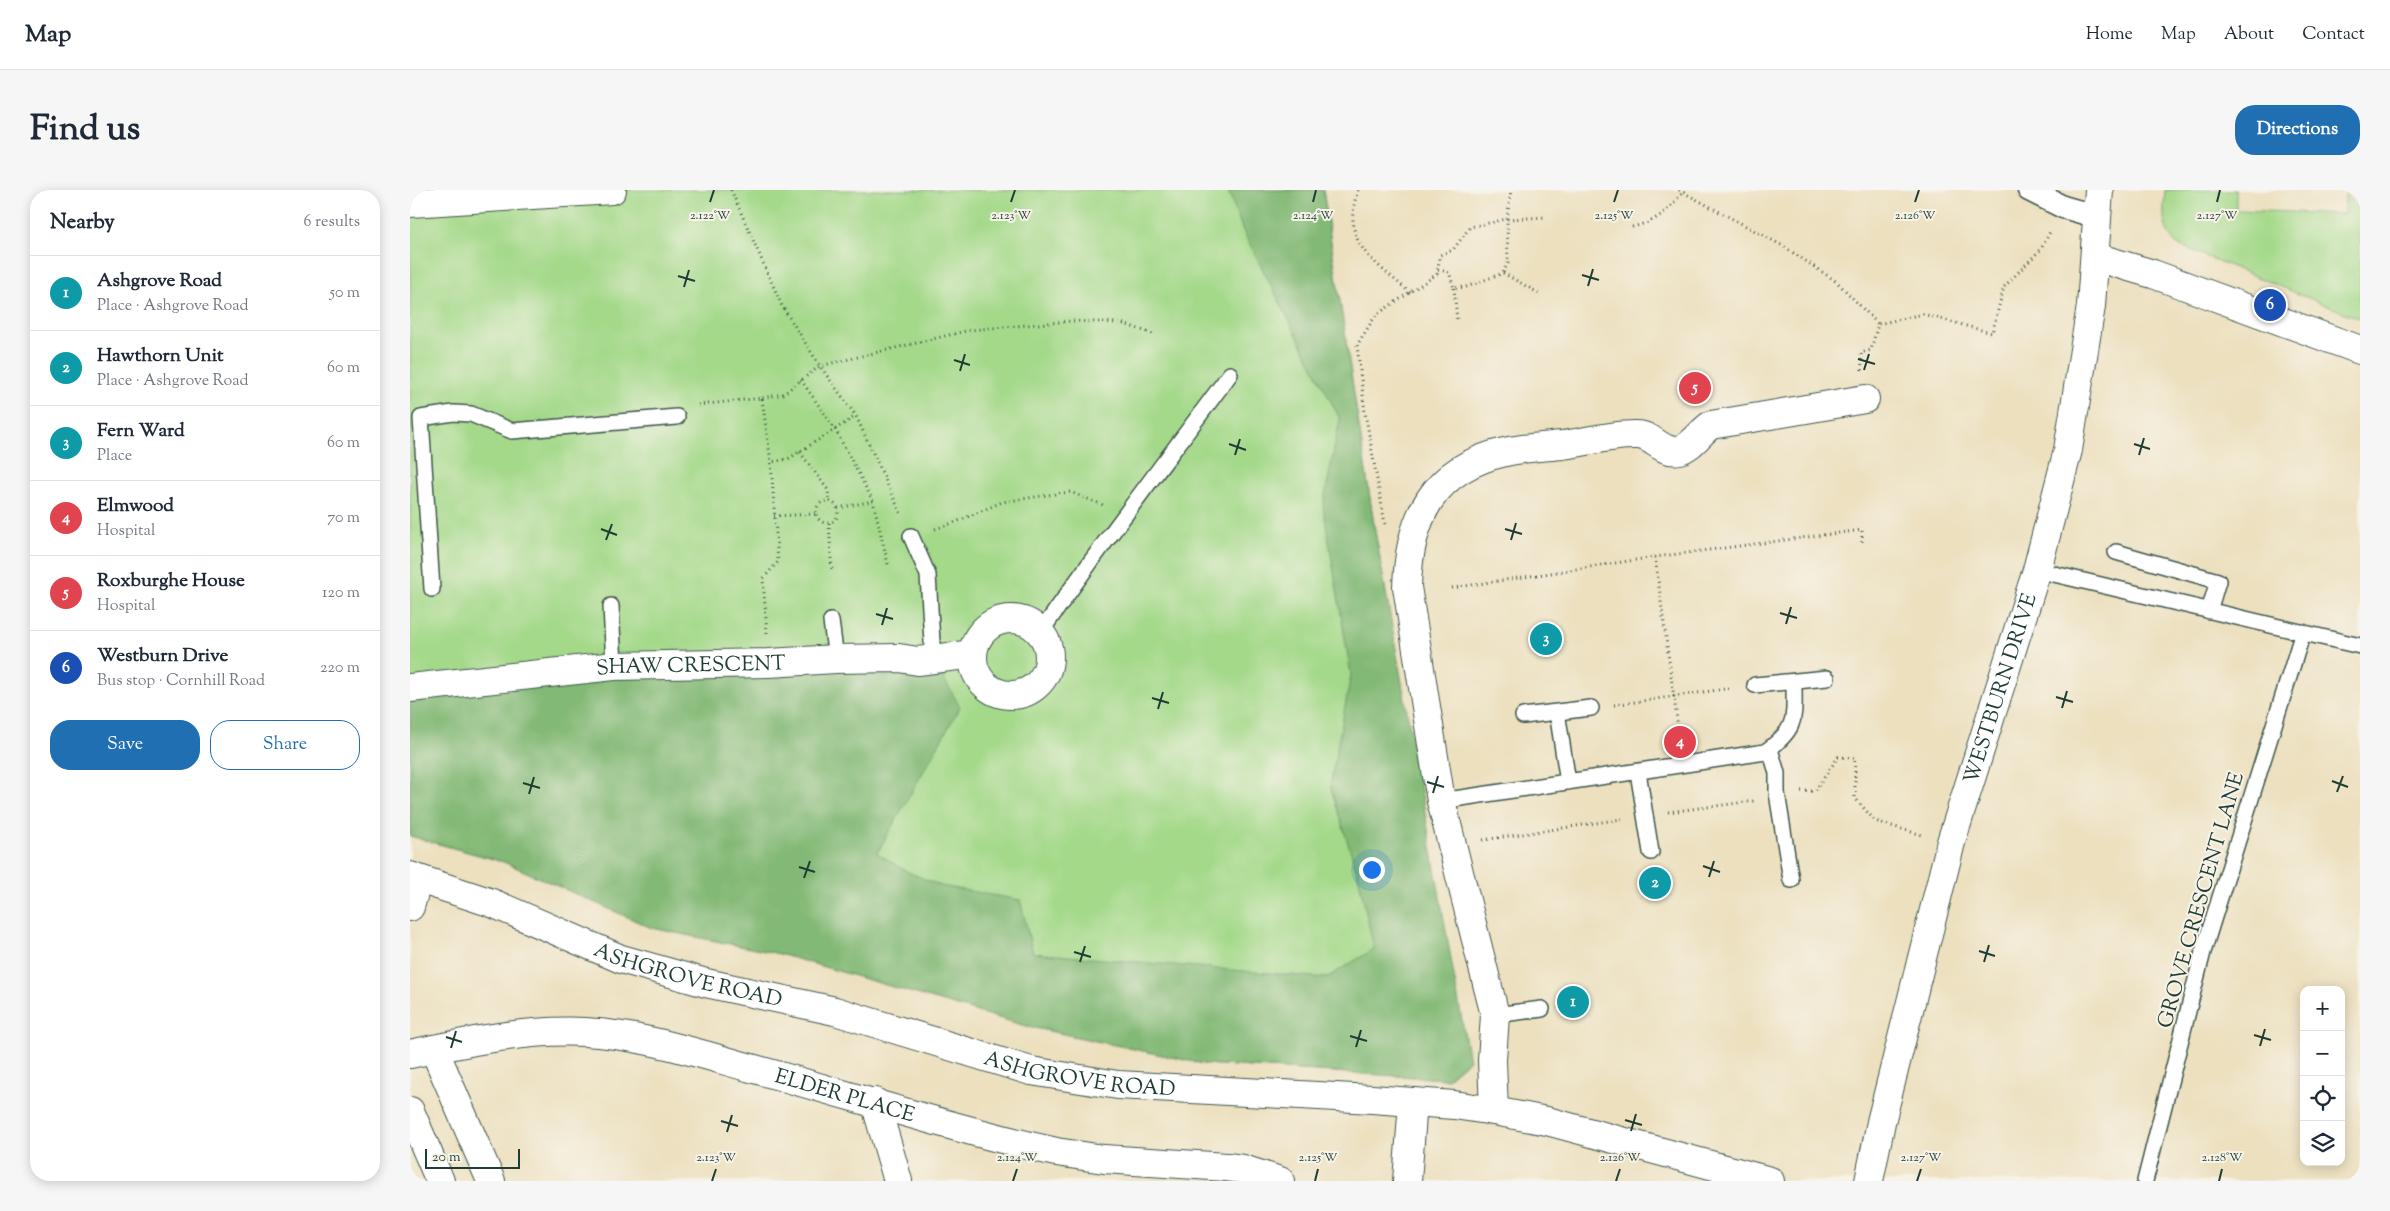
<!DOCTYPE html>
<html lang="en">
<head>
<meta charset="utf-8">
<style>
	body { margin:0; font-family:"Sorts Mill Goudy",serif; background:#f6f6f7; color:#1f2937 }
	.controls { position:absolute; right:15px; bottom:15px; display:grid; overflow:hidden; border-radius:10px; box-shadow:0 2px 12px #0003 }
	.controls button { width:45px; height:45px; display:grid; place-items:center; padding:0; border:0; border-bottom:1px solid #e0e1e3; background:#fff; color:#1f2937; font:25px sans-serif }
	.scale { position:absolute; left:15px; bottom:12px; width:95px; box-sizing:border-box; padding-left:5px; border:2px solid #1f3d34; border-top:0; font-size:14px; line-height:18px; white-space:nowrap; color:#1f3d34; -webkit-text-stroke:4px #f7f3e8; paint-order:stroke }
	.you { position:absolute; left:961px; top:679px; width:18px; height:18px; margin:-12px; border:4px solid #fff; border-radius:50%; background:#1a73e8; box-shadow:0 0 0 8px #1a73e833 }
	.badge { display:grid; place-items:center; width:32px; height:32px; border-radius:50%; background:#1f6fb2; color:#fff; font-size:16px; font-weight:700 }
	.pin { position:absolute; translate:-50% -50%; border:2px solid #fff; box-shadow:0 1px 5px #0006 }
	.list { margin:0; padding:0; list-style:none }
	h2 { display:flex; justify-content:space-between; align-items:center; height:65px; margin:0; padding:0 20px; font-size:21px }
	h2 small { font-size:16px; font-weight:400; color:#747a83 }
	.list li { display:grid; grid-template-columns:32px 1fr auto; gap:15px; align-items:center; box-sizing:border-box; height:75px; padding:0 20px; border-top:1px solid #e0e1e3 }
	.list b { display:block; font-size:19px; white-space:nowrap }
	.list p { margin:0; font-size:16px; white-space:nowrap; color:#747a83 }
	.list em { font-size:16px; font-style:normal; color:#747a83 }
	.actions { display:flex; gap:10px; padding:15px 20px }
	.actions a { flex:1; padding:11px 0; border:1px solid #1f6fb2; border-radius:20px; text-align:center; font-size:18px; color:#1f6fb2 }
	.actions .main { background:#1f6fb2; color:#fff }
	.icon { flex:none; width:28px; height:28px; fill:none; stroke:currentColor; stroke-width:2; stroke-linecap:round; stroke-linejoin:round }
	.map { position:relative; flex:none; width:1950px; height:991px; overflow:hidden; border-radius:20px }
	header { display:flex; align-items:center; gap:30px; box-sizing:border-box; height:70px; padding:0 25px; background:#fff; border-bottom:1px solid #e0e1e3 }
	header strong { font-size:24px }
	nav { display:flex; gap:28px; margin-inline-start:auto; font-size:18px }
	.intro { display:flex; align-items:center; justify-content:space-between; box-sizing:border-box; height:120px; padding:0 30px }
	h1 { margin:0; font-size:35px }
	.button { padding:12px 22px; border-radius:20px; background:#1f6fb2; color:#fff; font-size:18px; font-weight:700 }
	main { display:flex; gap:30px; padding:0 30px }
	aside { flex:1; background:#fff; border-radius:20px; box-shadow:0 2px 12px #0003 }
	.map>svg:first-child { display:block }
	.green { fill:#a4d98a; stroke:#628b5f }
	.forest { fill:#83b976; stroke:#517b55 }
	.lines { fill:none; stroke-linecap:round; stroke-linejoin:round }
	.service-casing { stroke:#3e5549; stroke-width:18 }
	.pedestrian-casing { stroke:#3e5549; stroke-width:25 }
	.minor-casing { stroke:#3e5549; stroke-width:30 }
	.tertiary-casing { stroke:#3e5549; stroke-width:30 }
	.path { stroke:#3e5549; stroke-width:3; stroke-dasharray:1 4; stroke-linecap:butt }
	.service { stroke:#fff; stroke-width:15 }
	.pedestrian { stroke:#fff; stroke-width:22 }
	.minor { stroke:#fff; stroke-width:28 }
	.tertiary { stroke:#fff; stroke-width:28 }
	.ticks { fill:none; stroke:#1f3d34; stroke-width:2 }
	.labels { text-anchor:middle; stroke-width:4; stroke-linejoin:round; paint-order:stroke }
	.street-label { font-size:21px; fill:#1f3d34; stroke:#f7f3e8 }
	.ticks-label { font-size:12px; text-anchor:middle; fill:#1f3d34; stroke:#f7f3e8; stroke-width:4; stroke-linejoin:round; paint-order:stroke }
</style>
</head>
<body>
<header>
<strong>Map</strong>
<nav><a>Home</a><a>Map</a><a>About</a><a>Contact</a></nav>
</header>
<div class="intro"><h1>Find us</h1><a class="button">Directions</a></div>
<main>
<aside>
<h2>Nearby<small>6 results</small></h2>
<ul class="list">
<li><span class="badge" style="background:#0f9aa8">1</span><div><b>Ashgrove Road</b><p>Place · Ashgrove Road</p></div><em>50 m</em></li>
<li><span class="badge" style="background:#0f9aa8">2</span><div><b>Hawthorn Unit</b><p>Place · Ashgrove Road</p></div><em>60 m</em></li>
<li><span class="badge" style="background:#0f9aa8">3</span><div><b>Fern Ward</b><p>Place</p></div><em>60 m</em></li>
<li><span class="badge" style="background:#e0444e">4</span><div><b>Elmwood</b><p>Hospital</p></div><em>70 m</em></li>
<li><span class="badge" style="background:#e0444e">5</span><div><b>Roxburghe House</b><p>Hospital</p></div><em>120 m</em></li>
<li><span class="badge" style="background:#1a4fb4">6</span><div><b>Westburn Drive</b><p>Bus stop · Cornhill Road</p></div><em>220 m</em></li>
</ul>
<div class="actions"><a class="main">Save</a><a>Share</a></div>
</aside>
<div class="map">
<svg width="1950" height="991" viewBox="0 0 1950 991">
	<rect width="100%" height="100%" fill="#f7f3e8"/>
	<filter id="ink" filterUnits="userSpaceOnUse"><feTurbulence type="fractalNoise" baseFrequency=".02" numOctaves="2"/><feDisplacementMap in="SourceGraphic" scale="10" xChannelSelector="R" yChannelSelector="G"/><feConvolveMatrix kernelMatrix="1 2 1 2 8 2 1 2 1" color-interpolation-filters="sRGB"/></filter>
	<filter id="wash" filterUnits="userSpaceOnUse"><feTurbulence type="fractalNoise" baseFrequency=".0096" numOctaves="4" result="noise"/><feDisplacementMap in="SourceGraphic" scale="20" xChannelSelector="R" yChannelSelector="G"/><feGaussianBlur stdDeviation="1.12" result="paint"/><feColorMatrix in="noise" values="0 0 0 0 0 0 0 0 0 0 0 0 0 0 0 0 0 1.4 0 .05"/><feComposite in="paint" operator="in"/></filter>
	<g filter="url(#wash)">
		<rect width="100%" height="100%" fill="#ece0bf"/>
		<!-- green -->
		<path class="green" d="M0 0H913L965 341 1027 694 1037 889 794 874 616 836 370 764 242 738 94 672 0 646Z
			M1755 0H1826V20L1934 24 1935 4 1950 19V129L1766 54C1750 35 1754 23 1755 0Z"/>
		<!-- forest -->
		<path class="forest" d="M818 0H913L965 341 1059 870 1037 889 794 874 616 836 370 764 242 738 94 672 0 646V498L523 469 550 517 467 663 498 682 531 696 610 710 623 763 916 788 964 759 948 685 920 596 941 485 913 316 930 229 833 41Z"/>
	</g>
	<g filter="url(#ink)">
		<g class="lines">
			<defs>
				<path id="service" d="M501 346 518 385 523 469
					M1706 362 1808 391 1799 421
					M1627 380 1950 456
					M22 399 11 228 43 223 61 224 102 241 267 227
					M201 416 204 476
					M421 431 426 469
					M631 442C691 354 757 270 820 184
					M1345 495 1417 488
					M1147 522 1158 592
					M1113 526 1181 518
					M1360 559 1367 583V603L1381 690
					M1228 582 1241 662
					M1031 611 1355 562C1388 538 1384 530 1384 491
					M1085 825 1132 819
					M1735 991 1793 762 1893 442"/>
				<path id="pedestrian" d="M1619 0 1653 17 1688 27"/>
				<g id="minor">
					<path d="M0 13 202 0"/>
					<circle cx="601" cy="467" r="38"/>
					<path id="s1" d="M0 498 204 476 359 473 426 469 489 468 508 471 563 464"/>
					<path d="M0 717 8 689"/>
					<path d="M24 859 81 991"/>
					<path id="s2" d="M0 864C57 852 116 839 175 842 232 845 287 863 341 878 443 906 544 939 646 962L694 969 817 977 833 979 870 991"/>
					<path d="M465 912 488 991"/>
					<path d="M0 921 30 991"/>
					<path d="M1084 921 1082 870 1085 825 1031 611 997 397C999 328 1023 278 1095 262 1113 258 1133 257 1152 255 1175 252 1204 244 1227 245 1243 245 1252 264 1269 260 1282 257 1290 242 1301 235L1455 209"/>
					<path d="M997 991 1003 912"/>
				</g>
				<g id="tertiary">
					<path d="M1685 67 1743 84 1950 160"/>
					<path id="s3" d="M0 686 82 713 211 769 296 793 425 821 621 881 708 895 962 909 1044 915 1084 921 1137 931 1360 991"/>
					<path id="s4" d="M1459 991 1471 932 1541 652 1627 380 1658 260 1681 116 1689 0"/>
				</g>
			</defs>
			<!-- service casing -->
			<use href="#service" class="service-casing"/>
			<!-- pedestrian casing -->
			<use href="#pedestrian" class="pedestrian-casing"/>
			<!-- minor casing -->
			<use href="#minor" class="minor-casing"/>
			<!-- tertiary casing -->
			<use href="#tertiary" class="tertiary-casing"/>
			<!-- path -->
			<path class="path" d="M321 0 372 116 410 176 446 226 492 326
				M948 0C930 55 963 69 1000 103
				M1269 0 1373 56 1427 92 1468 134
				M1222 37C1248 31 1256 22 1273 2
				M1028 80 1039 82 1044 98 1056 97 1093 83 1098 73 1097 29 1136 27
				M1093 83 1132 105
				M1044 98 1047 130
				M1452 180 1451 163 1461 160 1468 134 1513 124 1582 143 1594 97 1631 59 1640 42
				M391 190 425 239 463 311 479 378
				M352 209 361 272
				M288 215 352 208 373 204 410 176 560 140 662 131 711 133 743 144
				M390 262 418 300 419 311
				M406 322a11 11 0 1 1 22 0a11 11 0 1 1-22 0Z
				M428 318 463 311
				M364 326 406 324
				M419 333 422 382
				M975 334 955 222 947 155 966 125 1027 84 1030 65 1043 60 1060 37 1097 29 1101 0
				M525 339 546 332 592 312 638 305 660 302 693 315
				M1245 367 1270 552
				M1042 398 1245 367 1452 340V355
				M357 443 353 389 368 372 361 272 378 269 446 226
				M1204 515 1322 498
				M1391 601H1405L1428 567 1445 568V608L1465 631 1512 645
				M1258 622 1344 611
				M1073 650 1212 629"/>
			<!-- service -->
			<use href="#service" class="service"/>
			<!-- pedestrian -->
			<use href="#pedestrian" class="pedestrian"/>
			<!-- minor -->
			<use href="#minor" class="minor"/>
			<!-- tertiary -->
			<use href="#tertiary" class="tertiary"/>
		</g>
	</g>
	<!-- ticks -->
	<path class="ticks" d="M300 12 304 0M601 12 605 0M903 12 906 0M1204 12 1208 0M1505 12 1509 0M1807 12 1810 0M1172 85 1189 90M268 86 285 91M1178 96 1183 79M274 97 279 80M1448 169 1465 174M544 170 560 175M1454 180 1459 164M550 181 555 164M819 254 836 260M1724 254 1740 259M825 265 830 249M1729 265 1734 248M191 339 207 345M1095 339 1112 344M196 350 202 334M1101 350 1106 333M1370 423 1387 428M466 424 483 429M1376 434 1381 417M472 435 477 418M1646 507 1663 512M742 508 759 513M1652 518 1657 501M748 519 753 502M1922 591 1938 597M1017 592 1034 597M113 593 130 598M1927 602 1933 586M1023 603 1028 586M119 604 124 587M1293 676 1310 682M389 677 405 682M1299 687 1304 671M394 688 400 671M1569 761 1585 766M664 762 681 767M670 772 675 756M1574 772 1579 755M1844 845 1861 850M940 846 957 851M36 847 52 852M1850 856 1855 839M946 857 951 840M41 858 46 841M1215 930 1232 935M311 931 328 936M1221 941 1226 924M317 942 322 925M302 991 306 979M603 991 607 979M905 991 908 979M1206 991 1210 979M1507 991 1511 979M1809 991 1812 979"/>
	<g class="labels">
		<!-- street labels -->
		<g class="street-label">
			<text dy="7" stroke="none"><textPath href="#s1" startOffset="282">SHAW CRESCENT</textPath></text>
			<text dy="7" stroke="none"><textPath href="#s4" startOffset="510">WESTBURN DRIVE</textPath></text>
			<text transform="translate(1790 710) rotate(-74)" y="7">GROVE CRESCENT LANE</text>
			<text dy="7" stroke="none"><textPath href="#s3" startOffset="296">ASHGROVE ROAD</textPath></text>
			<text dy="7" stroke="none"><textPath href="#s3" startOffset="701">ASHGROVE ROAD</textPath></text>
			<text dy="7" stroke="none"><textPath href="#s2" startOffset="445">ELDER PLACE</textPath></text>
		</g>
	</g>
	<g class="ticks-label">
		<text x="300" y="29">2.122°W</text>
		<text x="601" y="29">2.123°W</text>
		<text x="903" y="29">2.124°W</text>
		<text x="1204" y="29">2.125°W</text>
		<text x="1505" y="29">2.126°W</text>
		<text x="1807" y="29">2.127°W</text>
		<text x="306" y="971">2.123°W</text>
		<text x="607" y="971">2.124°W</text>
		<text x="908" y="971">2.125°W</text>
		<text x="1210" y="971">2.126°W</text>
		<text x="1511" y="971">2.127°W</text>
		<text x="1812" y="971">2.128°W</text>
	</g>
</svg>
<div class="controls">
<button>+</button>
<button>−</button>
<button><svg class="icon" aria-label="locate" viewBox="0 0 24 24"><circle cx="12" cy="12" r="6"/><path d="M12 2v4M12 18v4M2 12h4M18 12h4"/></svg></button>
<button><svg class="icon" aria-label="layers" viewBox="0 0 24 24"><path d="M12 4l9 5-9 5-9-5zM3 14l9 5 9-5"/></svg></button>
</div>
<div class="scale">20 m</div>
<div class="you"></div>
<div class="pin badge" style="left:1163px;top:812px;background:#0f9aa8">1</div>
<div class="pin badge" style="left:1245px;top:693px;background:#0f9aa8">2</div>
<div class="pin badge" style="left:1136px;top:449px;background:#0f9aa8">3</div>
<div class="pin badge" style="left:1270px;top:552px;background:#e0444e">4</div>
<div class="pin badge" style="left:1285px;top:198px;background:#e0444e">5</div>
<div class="pin badge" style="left:1860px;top:115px;background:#1a4fb4">6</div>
</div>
</main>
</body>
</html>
